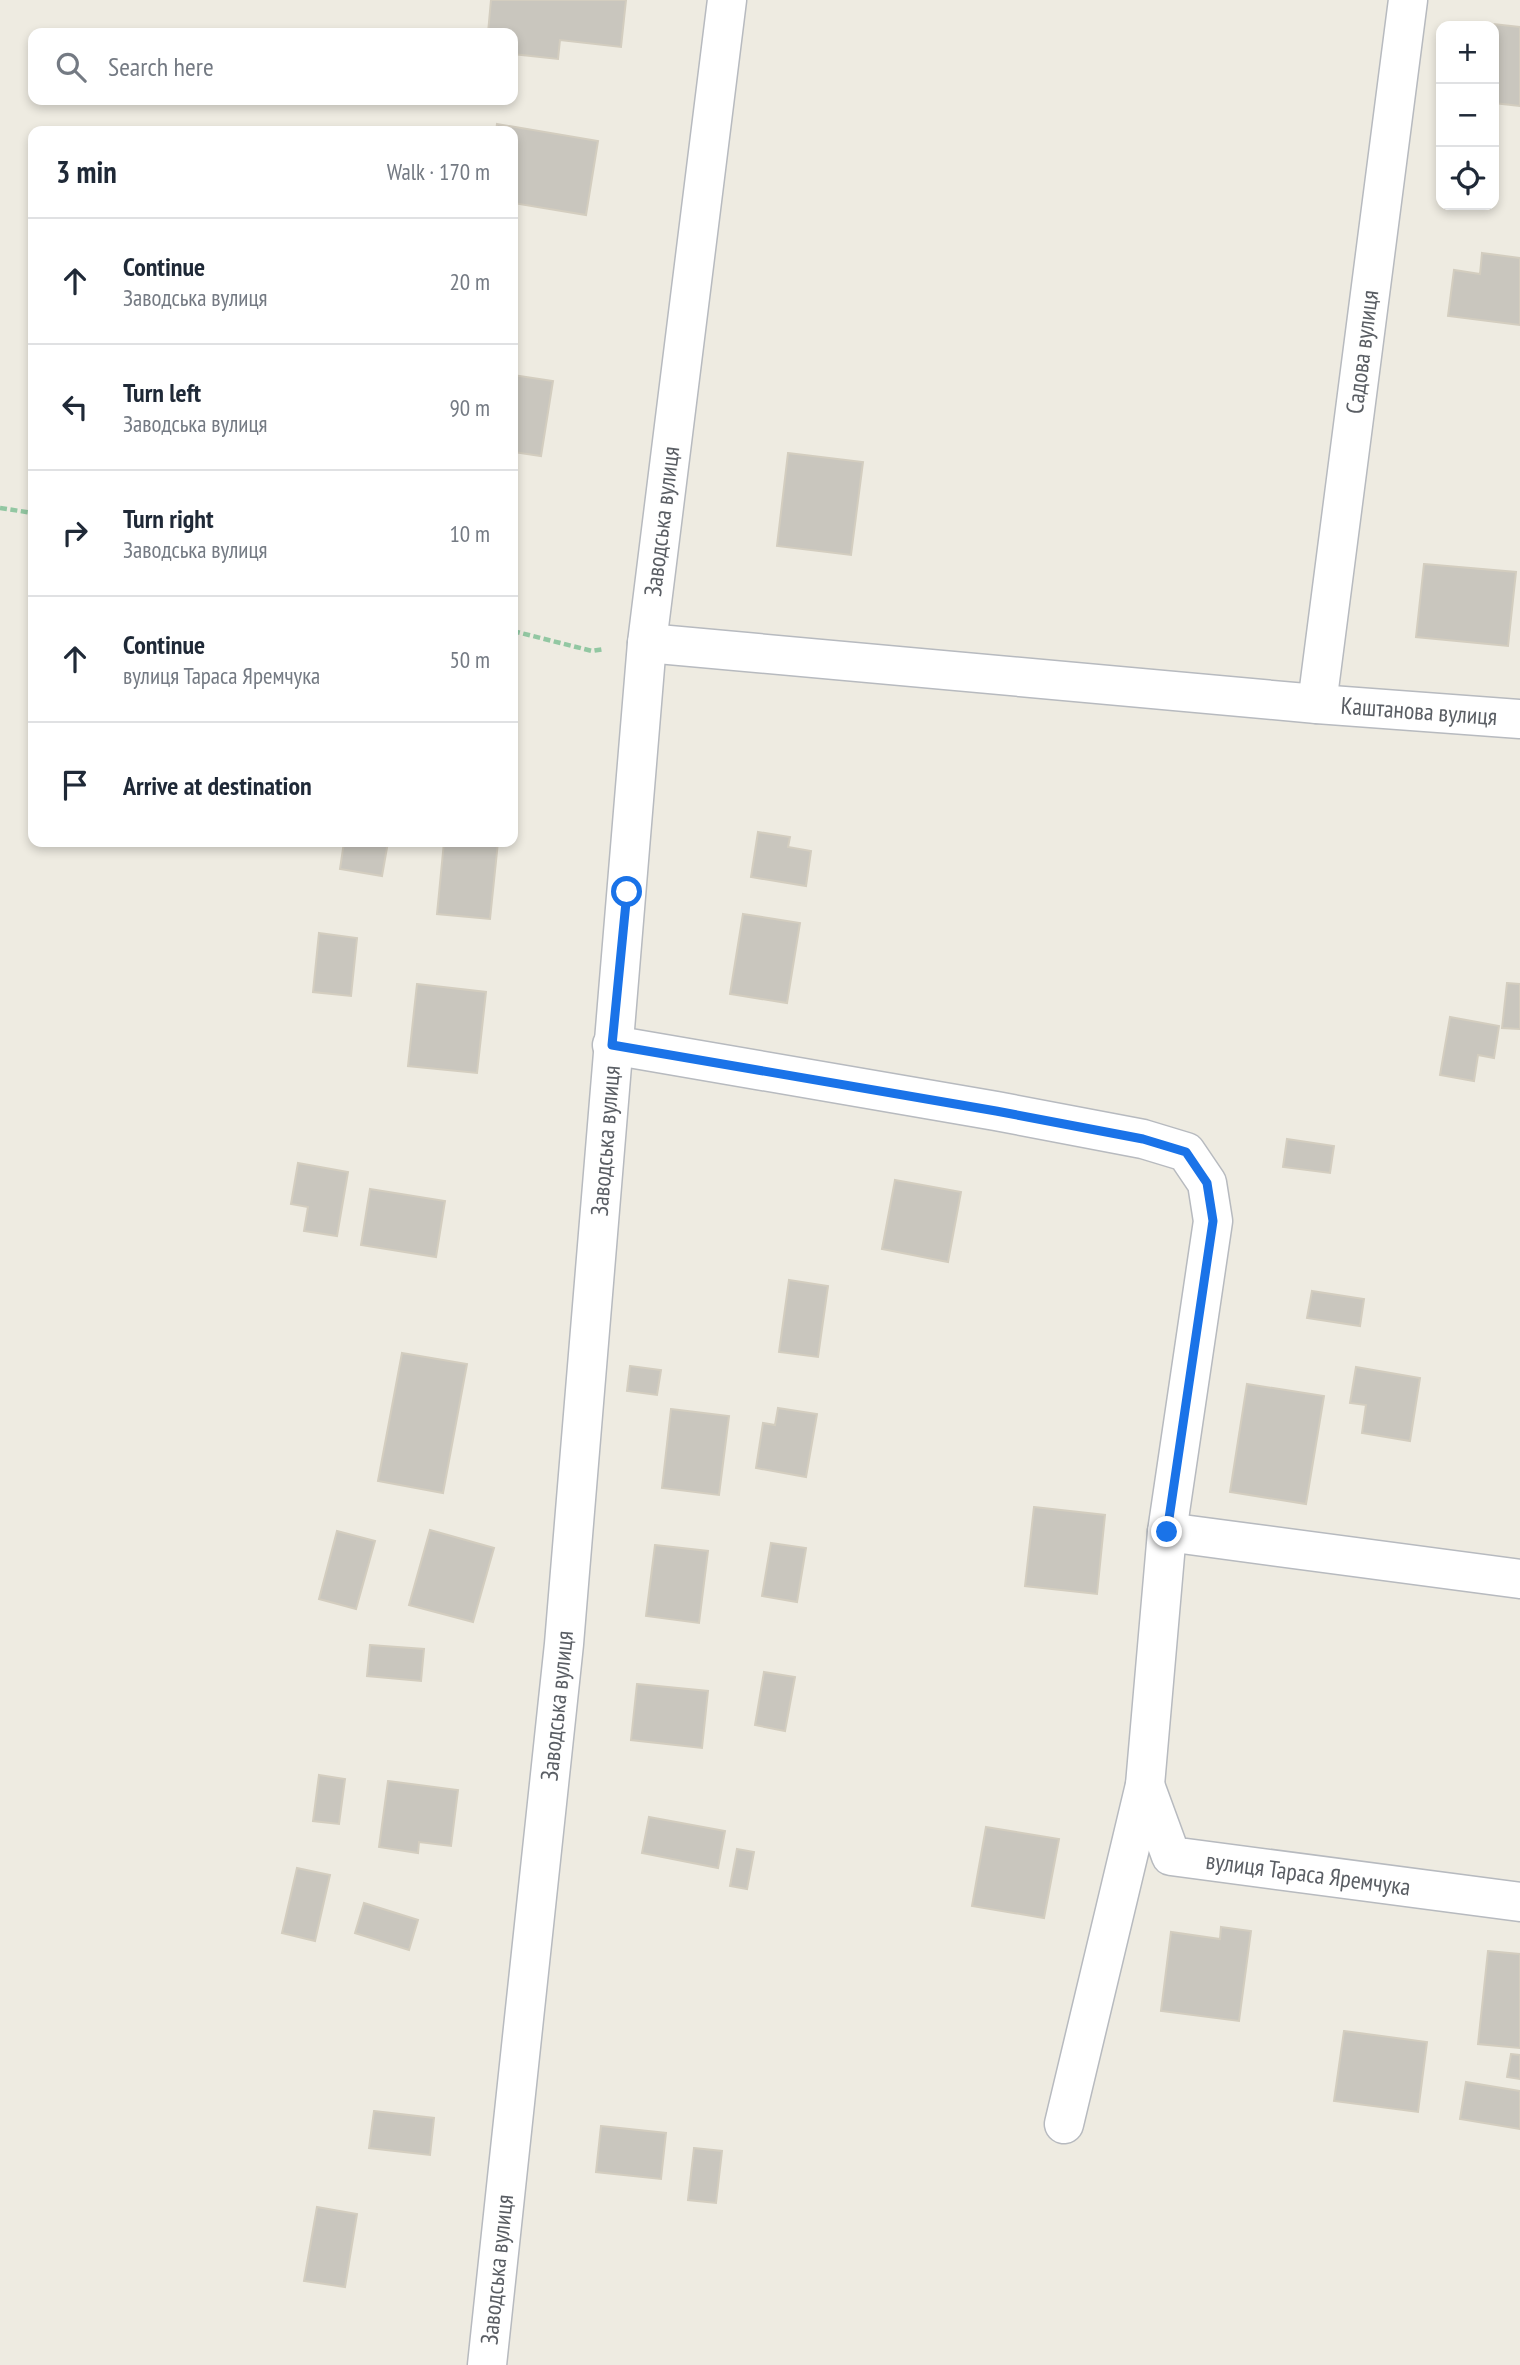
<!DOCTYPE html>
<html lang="en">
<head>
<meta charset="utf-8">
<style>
	body { margin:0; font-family:"PT Sans Narrow",sans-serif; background:#f2f2f3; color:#1f2937 }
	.controls { position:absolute; right:21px; top:21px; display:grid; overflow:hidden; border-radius:14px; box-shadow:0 4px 10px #0003 }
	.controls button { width:63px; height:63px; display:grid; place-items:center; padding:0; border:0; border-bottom:2px solid #e0e1e3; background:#fff; color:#1f2937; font:35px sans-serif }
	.stop { position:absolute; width:21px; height:21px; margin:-16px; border:5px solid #1a73e8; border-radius:50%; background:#fff }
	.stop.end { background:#1a73e8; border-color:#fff; box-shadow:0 2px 7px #0008 }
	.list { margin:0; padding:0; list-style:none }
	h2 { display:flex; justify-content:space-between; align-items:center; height:91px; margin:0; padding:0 28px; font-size:30px }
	h2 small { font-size:23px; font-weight:400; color:#747a83 }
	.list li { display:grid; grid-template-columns:46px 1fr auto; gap:21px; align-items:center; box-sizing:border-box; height:126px; padding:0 28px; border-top:2px solid #e0e1e3 }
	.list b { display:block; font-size:26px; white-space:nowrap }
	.list p { margin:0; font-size:23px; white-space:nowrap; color:#747a83 }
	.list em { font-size:23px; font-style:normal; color:#747a83 }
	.icon { flex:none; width:38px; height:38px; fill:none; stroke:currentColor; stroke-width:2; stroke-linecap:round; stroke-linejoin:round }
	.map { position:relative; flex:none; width:1520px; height:2365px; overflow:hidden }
	.search { position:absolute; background:#fff; box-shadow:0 4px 10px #0003; left:28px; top:28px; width:490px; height:77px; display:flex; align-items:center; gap:18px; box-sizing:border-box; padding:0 24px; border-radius:14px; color:#747a83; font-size:26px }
	.panel { position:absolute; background:#fff; box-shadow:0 4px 10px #0003; left:28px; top:126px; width:490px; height:721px; border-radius:14px }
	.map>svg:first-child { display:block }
	.building { fill:#c9c6be; stroke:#d3cdbf; stroke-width:2 }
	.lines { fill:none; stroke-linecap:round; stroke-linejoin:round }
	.street-casing { stroke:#b7babf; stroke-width:41 }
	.path { stroke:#92c7a2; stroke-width:4.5; stroke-dasharray:7 3.5; stroke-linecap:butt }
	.street { stroke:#fff; stroke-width:38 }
	.route { stroke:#1a73e8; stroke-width:9 }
	.labels { text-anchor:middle; stroke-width:5; stroke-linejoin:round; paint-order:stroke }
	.street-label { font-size:24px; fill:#5a5e64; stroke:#fff }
</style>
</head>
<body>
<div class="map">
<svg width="1520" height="2365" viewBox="0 0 1520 2365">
	<rect width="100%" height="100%" fill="#eeebe1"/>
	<!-- building -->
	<path class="building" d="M491 0H626L621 47 560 40 558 59 513 54V33H488Z
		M1484 23 1520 27V106L1494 103V26H1484Z
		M497 124 598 141 586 215 513 203V131H496Z
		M1482 253 1520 258V325L1448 316 1454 270 1480 274Z
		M513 375 553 381 541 456 513 452Z
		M788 453 863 462 851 555 777 546Z
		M1424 564 1516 572 1508 646 1416 637Z
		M758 832 790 837 788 847 811 851 806 886 751 877Z
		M344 842H388L382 876 340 869Z
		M444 842H498L490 919 437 914Z
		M743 914 800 923 787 1003 730 994Z
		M319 933 357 938 351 996 313 992Z
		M1507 983 1520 984V1029L1502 1028Z
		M417 984 486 992 477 1073 408 1066Z
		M1450 1017 1499 1026 1494 1058 1478 1055 1474 1081 1440 1075Z
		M1287 1139 1334 1146 1330 1173 1283 1167Z
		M298 1163 348 1172 337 1236 304 1231 308 1207 291 1204Z
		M895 1180 961 1192 948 1262 882 1249Z
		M370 1189 445 1201 436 1257 361 1245Z
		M789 1280 828 1286 818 1357 779 1352Z
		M1312 1291 1364 1299 1360 1326 1307 1318Z
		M402 1353 467 1364 443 1493 378 1481Z
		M630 1366 661 1370 657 1395 627 1391Z
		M1356 1367 1420 1378 1410 1441 1362 1433 1366 1405 1350 1403Z
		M1247 1384 1324 1396 1306 1504 1230 1492Z
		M778 1408 817 1414 806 1477 756 1468 763 1423 775 1425Z
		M671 1409 729 1416 719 1495 662 1488Z
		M1034 1507 1105 1515 1097 1594 1025 1586Z
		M430 1530 494 1548 473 1622 409 1605Z
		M337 1531 375 1541 356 1609 319 1599Z
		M771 1543 806 1548 797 1602 762 1596Z
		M655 1545 708 1551 699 1623 646 1616Z
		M370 1645 424 1649 421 1681 367 1676Z
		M764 1672 795 1677 785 1731 755 1725Z
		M637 1684 708 1691 702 1748 631 1740Z
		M319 1775 345 1779 339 1824 313 1821Z
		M388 1781 458 1790 451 1846 419 1842 418 1853 379 1847Z
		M649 1817 725 1831 718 1868 642 1853Z
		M986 1827 1059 1839 1044 1918 972 1906Z
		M737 1849 754 1852 747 1889 730 1886Z
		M297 1868 330 1875 315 1941 282 1933Z
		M364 1903 418 1920 409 1950 355 1933Z
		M1221 1927 1251 1931 1239 2021 1161 2011 1171 1932 1220 1939Z
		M1488 1951 1520 1954V2048L1478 2044Z
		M1344 2031 1427 2042 1418 2112 1334 2101Z
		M1511 2054 1520 2055V2079L1507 2077Z
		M1466 2082 1520 2091V2129L1460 2119Z
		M374 2111 434 2118 430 2155 369 2148Z
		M601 2126 666 2133 661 2179 596 2172Z
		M694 2148 722 2151 716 2203 688 2200Z
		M317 2207 357 2214 345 2287 304 2281Z"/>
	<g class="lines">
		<defs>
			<g id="street">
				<path id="s1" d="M647 643 1317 704 1520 719"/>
				<path id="s2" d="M1317 704 1408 0"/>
				<path d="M612 1045 996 1111 1143 1139 1186 1152 1207 1183 1213 1221 1167 1532 1145 1785 1064 2124"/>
				<path d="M1167 1532 1520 1579"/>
				<path id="s3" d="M1145 1785 1171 1856 1520 1902"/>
				<path id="s4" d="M487 2365 564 1644 647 643 727 0"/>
			</g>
		</defs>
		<!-- street casing -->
		<use href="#street" class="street-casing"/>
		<!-- path -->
		<path class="path" d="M0 508 33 513
			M513 631 592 651 604 649"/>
		<!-- street -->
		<use href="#street" class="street"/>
	</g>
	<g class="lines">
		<!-- route -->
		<path class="route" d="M627 892 612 1045 996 1111 1143 1139 1186 1152 1207 1183 1213 1221 1167 1532"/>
	</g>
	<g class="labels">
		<!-- street labels -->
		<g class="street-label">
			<text dy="8" stroke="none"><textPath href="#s2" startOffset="355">Садова вулиця</textPath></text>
			<text dy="8" stroke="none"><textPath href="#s4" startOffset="1852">Заводська вулиця</textPath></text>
			<text dy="8" stroke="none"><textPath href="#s1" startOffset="775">Каштанова вулиця</textPath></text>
			<text dy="8" stroke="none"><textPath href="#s4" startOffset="1230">Заводська вулиця</textPath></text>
			<text dy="8" stroke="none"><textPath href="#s4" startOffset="663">Заводська вулиця</textPath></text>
			<text dy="8" stroke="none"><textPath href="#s3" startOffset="214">вулиця Тараса Яремчука</textPath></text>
			<text dy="8" stroke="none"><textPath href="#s4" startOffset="96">Заводська вулиця</textPath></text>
		</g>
	</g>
</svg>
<div class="controls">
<button>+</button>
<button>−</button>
<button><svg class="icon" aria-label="locate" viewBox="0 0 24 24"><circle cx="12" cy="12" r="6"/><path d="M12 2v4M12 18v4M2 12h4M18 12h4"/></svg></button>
</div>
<div class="stop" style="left:627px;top:892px"></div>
<div class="stop end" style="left:1167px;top:1532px"></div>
<div class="search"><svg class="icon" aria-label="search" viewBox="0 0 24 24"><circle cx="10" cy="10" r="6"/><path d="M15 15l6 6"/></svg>Search here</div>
<section class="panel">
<h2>3 min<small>Walk · 170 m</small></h2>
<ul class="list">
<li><svg class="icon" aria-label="ahead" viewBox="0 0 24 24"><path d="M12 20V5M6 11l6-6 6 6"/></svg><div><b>Continue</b><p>Заводська вулиця</p></div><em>20 m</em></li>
<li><svg class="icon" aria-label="left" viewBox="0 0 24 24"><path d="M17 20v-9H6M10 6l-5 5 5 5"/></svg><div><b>Turn left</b><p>Заводська вулиця</p></div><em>90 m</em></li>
<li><svg class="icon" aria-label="right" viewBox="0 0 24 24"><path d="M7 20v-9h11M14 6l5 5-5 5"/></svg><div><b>Turn right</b><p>Заводська вулиця</p></div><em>10 m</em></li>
<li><svg class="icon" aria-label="ahead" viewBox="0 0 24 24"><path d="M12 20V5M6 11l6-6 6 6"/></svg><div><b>Continue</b><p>вулиця Тараса Яремчука</p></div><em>50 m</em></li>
<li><svg class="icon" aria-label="arrive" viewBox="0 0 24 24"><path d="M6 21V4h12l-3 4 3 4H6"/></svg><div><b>Arrive at destination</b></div></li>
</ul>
</section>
</div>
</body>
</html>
